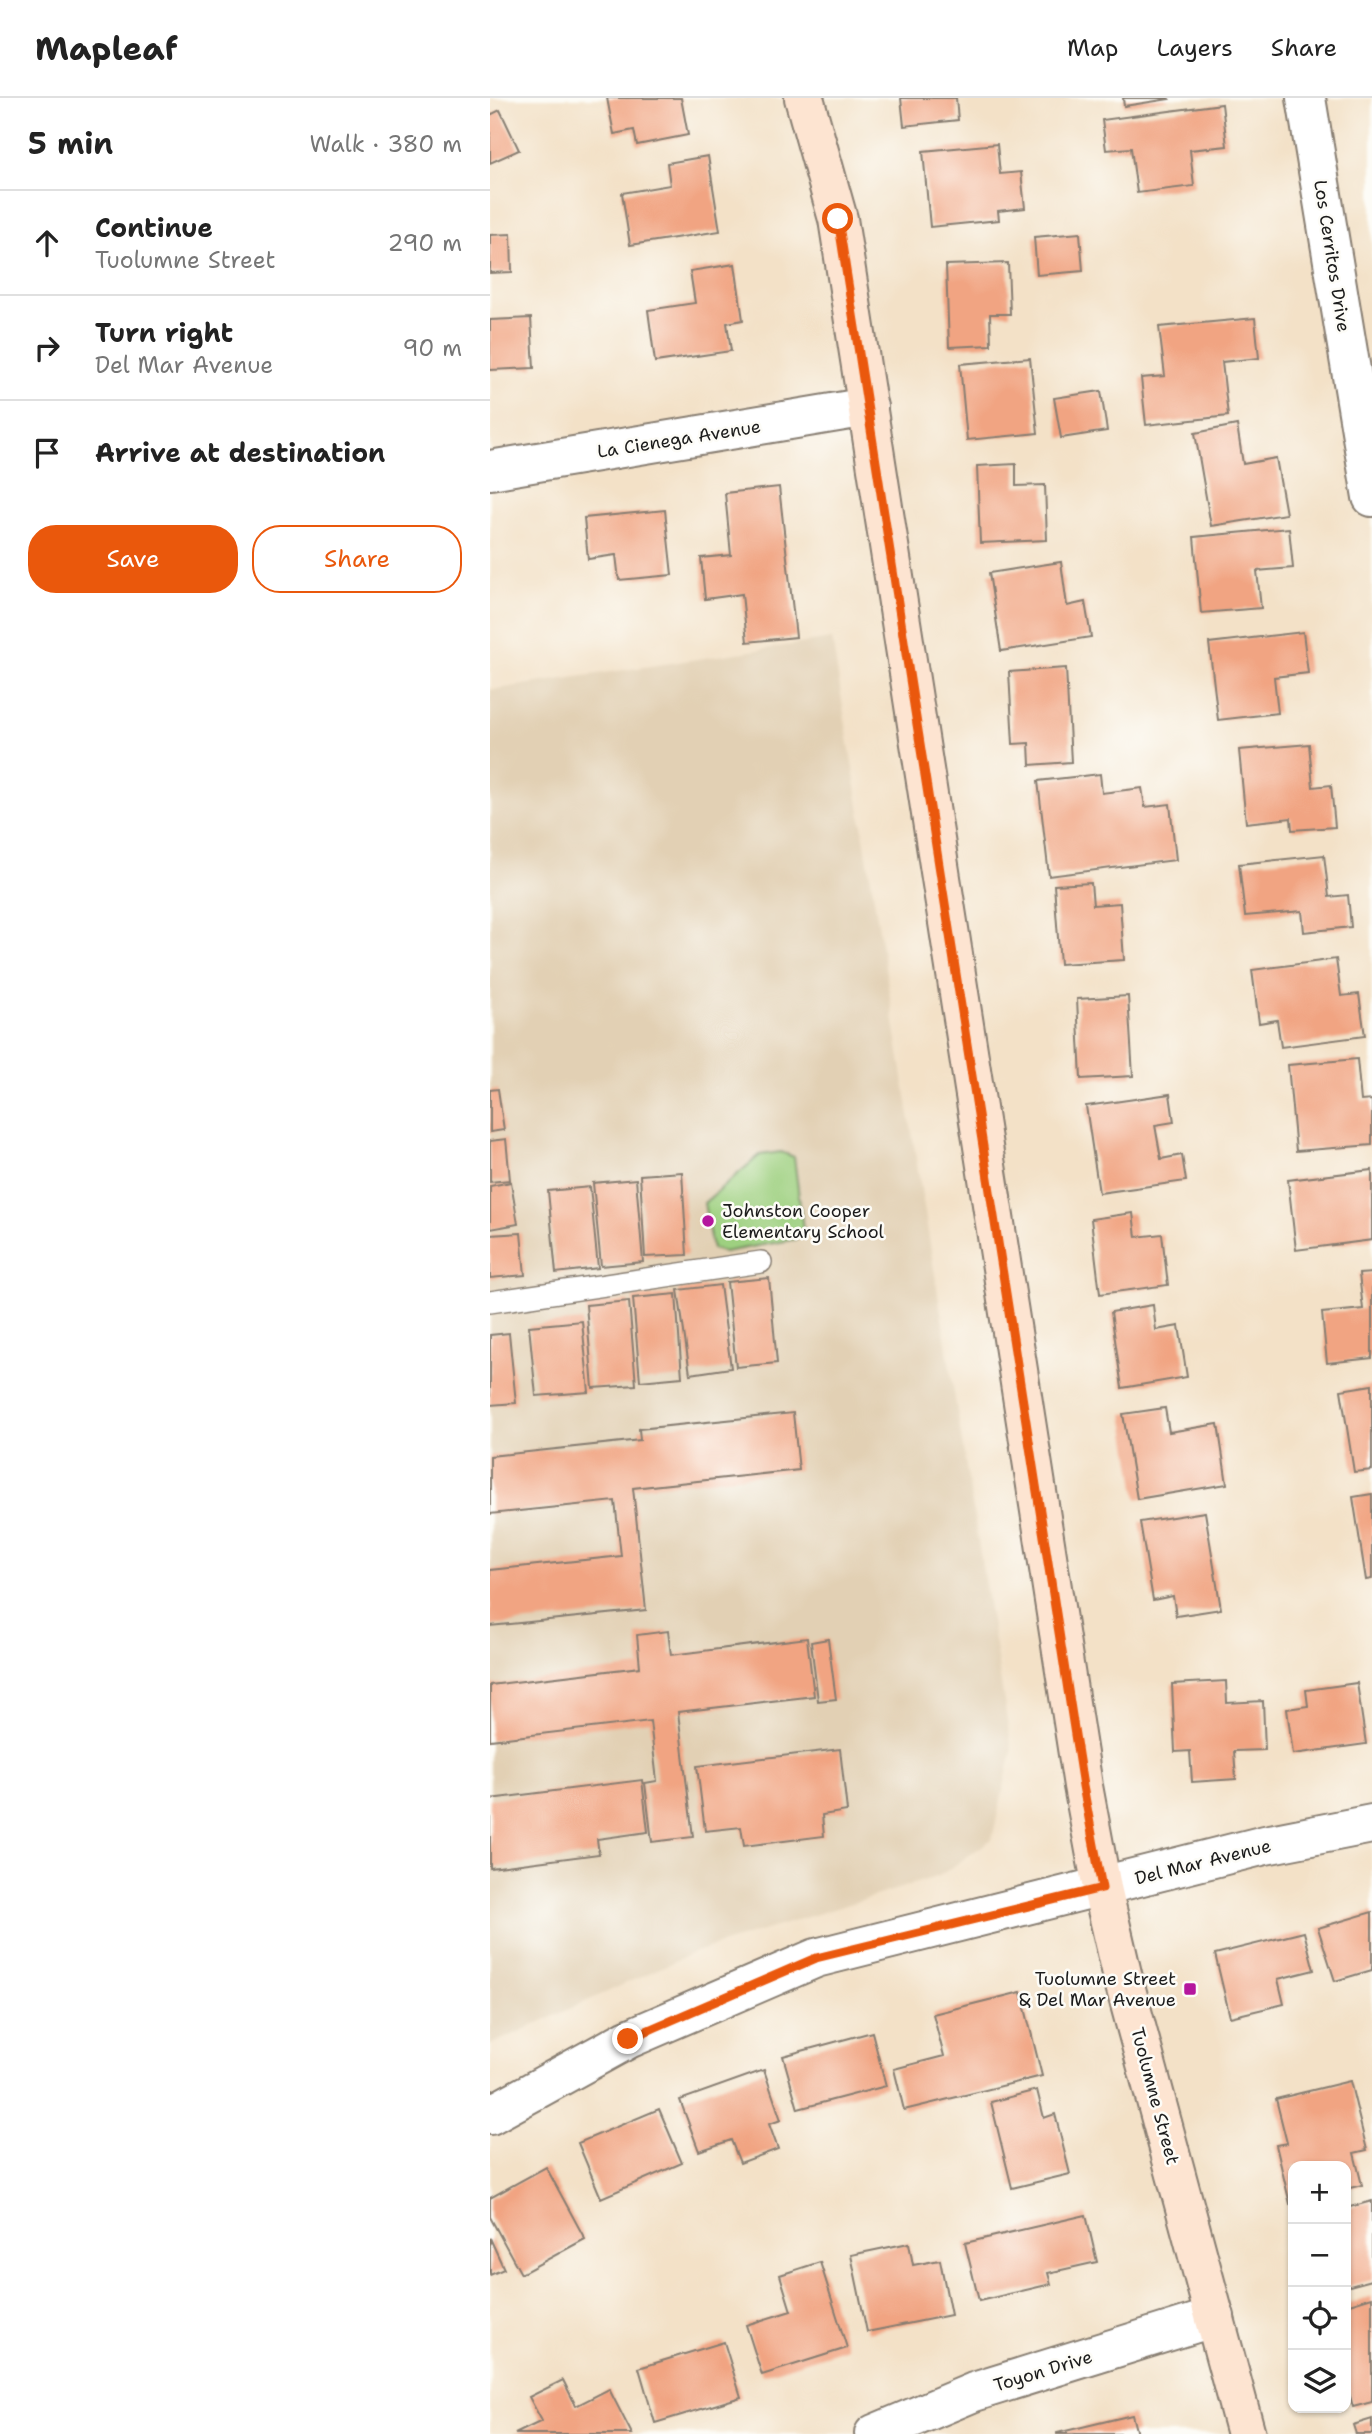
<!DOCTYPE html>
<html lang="en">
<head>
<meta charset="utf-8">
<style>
	body { margin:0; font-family:"Shantell Sans",sans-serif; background:#f2f2f2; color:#222 }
	.controls { position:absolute; right:21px; bottom:21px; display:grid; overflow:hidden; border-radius:14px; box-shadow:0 2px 5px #0004 }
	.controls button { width:63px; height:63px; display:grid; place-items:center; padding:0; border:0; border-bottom:2px solid #e0e0e0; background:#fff; color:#222; font:35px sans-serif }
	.stop { position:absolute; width:21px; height:21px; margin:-16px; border:5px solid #ea580c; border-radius:50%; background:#fff }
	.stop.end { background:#ea580c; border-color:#fff; box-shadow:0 2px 7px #0008 }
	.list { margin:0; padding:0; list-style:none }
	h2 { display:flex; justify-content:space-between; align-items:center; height:91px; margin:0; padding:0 28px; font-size:30px }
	h2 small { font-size:23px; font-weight:400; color:#767676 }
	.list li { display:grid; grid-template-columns:46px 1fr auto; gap:21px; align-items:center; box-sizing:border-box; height:105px; padding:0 28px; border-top:2px solid #e0e0e0 }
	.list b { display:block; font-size:26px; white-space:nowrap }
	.list p { margin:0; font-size:23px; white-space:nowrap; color:#767676 }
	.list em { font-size:23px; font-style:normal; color:#767676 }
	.actions { display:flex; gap:14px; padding:21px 28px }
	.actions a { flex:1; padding:16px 0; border:2px solid #ea580c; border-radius:28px; text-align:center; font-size:24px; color:#ea580c }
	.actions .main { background:#ea580c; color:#fff }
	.icon { flex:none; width:38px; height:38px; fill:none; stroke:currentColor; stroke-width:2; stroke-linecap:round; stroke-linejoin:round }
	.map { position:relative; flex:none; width:882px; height:2336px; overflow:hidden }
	header { display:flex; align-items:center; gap:42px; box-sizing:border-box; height:98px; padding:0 35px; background:#fff; border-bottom:2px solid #e0e0e0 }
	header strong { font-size:33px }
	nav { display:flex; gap:38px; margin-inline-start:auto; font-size:24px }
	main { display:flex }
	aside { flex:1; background:#fff }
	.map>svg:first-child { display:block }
	.built { fill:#e2d0b4 }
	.green { fill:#9ed080; stroke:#5d764e; stroke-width:2 }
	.building { fill:#f1a482 }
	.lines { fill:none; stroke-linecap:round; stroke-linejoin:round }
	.service-casing { stroke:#887e72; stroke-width:24 }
	.minor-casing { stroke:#887e72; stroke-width:42 }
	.secondary-casing { stroke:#887e72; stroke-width:42 }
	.service { stroke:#fff; stroke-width:21 }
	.minor { stroke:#fff; stroke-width:38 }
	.secondary { stroke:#fde4d1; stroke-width:38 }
	.route { stroke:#ea580c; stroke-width:9 }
	.poi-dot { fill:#b5179e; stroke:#fdfcf7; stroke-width:2.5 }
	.labels { text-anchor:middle; stroke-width:5; stroke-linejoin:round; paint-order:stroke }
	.street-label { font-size:18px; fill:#1c1c1c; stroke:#fdfcf7 }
	.poi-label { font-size:18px; fill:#1c1c1c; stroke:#fdfcf7; text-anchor:start }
</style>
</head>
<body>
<header>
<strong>Mapleaf</strong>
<nav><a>Map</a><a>Layers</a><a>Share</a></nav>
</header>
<main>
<aside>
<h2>5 min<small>Walk · 380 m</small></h2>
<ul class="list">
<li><svg class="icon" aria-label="ahead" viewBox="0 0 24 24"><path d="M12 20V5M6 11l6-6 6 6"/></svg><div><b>Continue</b><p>Tuolumne Street</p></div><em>290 m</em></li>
<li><svg class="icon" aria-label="right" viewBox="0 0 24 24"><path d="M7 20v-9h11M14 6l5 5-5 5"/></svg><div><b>Turn right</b><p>Del Mar Avenue</p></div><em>90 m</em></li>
<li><svg class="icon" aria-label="arrive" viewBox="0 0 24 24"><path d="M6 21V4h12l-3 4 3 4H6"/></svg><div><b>Arrive at destination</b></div></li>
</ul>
<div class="actions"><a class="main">Save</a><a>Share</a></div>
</aside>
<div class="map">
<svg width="882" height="2336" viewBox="0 0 882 2336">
	<rect width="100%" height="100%" fill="#fdfcf7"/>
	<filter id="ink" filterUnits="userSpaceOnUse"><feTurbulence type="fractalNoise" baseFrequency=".0143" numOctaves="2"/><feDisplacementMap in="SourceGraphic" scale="14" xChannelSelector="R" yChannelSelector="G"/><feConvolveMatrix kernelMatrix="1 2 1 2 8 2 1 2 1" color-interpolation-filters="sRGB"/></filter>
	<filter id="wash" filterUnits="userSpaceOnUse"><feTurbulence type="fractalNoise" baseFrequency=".00686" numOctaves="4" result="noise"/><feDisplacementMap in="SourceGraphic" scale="28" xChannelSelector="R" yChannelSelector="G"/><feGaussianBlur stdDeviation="1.57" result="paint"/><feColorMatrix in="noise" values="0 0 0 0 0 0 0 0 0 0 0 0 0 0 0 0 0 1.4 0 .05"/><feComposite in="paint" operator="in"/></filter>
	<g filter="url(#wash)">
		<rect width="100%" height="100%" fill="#f3e1c7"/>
		<!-- built -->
		<path class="built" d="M342 541 522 1653 502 1741 449 1778 205 1854 0 1947V592Z"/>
		<!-- green -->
		<path class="green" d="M291 1054 304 1059 313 1131 306 1141 234 1154 222 1151 214 1105 270 1057Z"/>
		<g id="blocks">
			<!-- building -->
			<path class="building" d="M117 0H191L198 37 147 47 144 32 124 36Z
				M411 0H466L468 22 414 28Z
				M633 0H678L679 1 634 8Z
				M732 6 737 48 700 52 704 88 647 95 641 50 616 52 612 22Z
				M10 12 29 52 0 65V17Z
				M507 46 510 76 531 74 535 110 508 113 509 122 440 129 433 53Z
				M218 58 230 133 140 147 132 95 180 87 177 65Z
				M590 135 593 173 547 177 544 139Z
				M21 136 22 174 0 175V137Z
				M518 165 520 216H500L501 247 459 249 456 167Z
				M245 166 253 222 237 225 241 253 165 264 158 212 205 205 200 173Z
				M41 220 44 270 0 272V222Z
				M765 220 769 260 732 264 738 318 656 327 651 280 675 278 669 229Z
				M540 260 548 335 477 342 470 266Z
				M611 293 617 333 571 340 564 300Z
				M747 327 753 366 786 360 796 416 721 428 705 335Z
				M526 366V388L555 387 557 442 490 445 487 368Z
				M289 389 306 539 257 544 252 496 215 501 211 460 241 457 235 395Z
				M175 412 182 477 129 482 126 457 98 461 94 420Z
				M799 430 803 470 767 473 771 510 711 515 704 439Z
				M571 464 577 508 595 504 601 539 511 553 499 475Z
				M813 534 818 575 784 579 788 615 728 622 719 545Z
				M576 570 581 664 540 667 539 645 523 646 519 574Z
				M819 646 823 689 841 687 845 729 802 732 801 720 756 725 749 652Z
				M610 676 612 695 652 690 655 709 680 706 686 762 559 778 548 683Z
				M834 757 839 799 858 797 861 829 814 834 812 813 755 818 749 766Z
				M601 785 603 807 630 805 634 862 570 866 564 787Z
				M846 861 851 898 869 896 875 938 791 949 787 922 769 925 762 872Z
				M638 898 643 978 591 981 587 901Z
				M867 961 871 1003 882 1002V1047L806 1053 798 967Z
				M8 991 14 1032 0 1034V992Z
				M680 996 684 1024 665 1027 671 1061 692 1057 696 1083 609 1095 596 1008Z
				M16 1041 20 1082 0 1084V1043Z
				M882 1072V1142L806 1152 798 1082Z
				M192 1074 197 1157 155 1159 150 1077Z
				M146 1081 153 1164 111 1168 103 1085Z
				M21 1084 28 1126 0 1131V1088Z
				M100 1089 108 1170 66 1175 58 1093Z
				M643 1115 646 1139 672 1136 678 1187 610 1196 601 1121Z
				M31 1135 35 1177 0 1180V1137Z
				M882 1175V1260L837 1265 832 1215 873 1211 869 1176Z
				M279 1180 287 1265 246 1269 237 1184Z
				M230 1187 241 1270 200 1276 188 1192Z
				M186 1196 192 1279 150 1283 143 1200Z
				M139 1203 146 1287 103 1290 96 1207Z
				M663 1207 666 1232 689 1228 697 1279 632 1290 621 1214Z
				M92 1223 99 1294 46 1298 39 1228Z
				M19 1235 26 1305 0 1307V1237Z
				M882 1287V1372L864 1374 851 1292Z
				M675 1310 679 1334 728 1326 737 1386 647 1401 633 1316Z
				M303 1315 309 1372 143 1390 156 1512 0 1528V1472L131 1458 125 1403 0 1416V1358L150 1342 149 1331Z
				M882 1396V1481L876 1482 863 1399Z
				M715 1414 731 1511 686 1518 683 1498 663 1502 650 1424Z
				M178 1533 181 1557 317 1540 324 1598 188 1614 203 1739 162 1744 155 1685 167 1683 160 1623 0 1642V1587L150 1569 147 1537Z
				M338 1541 346 1601 328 1603 321 1544Z
				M736 1583 737 1605 773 1603 775 1652 744 1653 746 1681 702 1684 700 1653 685 1654 682 1586Z
				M867 1585 876 1646 803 1656 797 1611 818 1608 816 1592Z
				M350 1651 357 1713 332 1717 334 1738 254 1748 251 1729 215 1733 207 1668Z
				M152 1682 158 1734 107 1741 109 1756 0 1770V1701Z
				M882 1814V1872L845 1883 828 1830Z
				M814 1834 824 1872 788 1881 794 1906 740 1919 725 1856Z
				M531 1894 552 1978 414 2012 404 1971 454 1958 443 1916Z
				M382 1934 396 1988 308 2011 293 1958Z
				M274 1972 291 2022 279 2026 288 2051 250 2065 241 2042 209 2053 190 2002Z
				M860 1983 877 2052 864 2055 872 2087 856 2091V2068H803V2105L800 2106 786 2047 797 2045 786 2001Z
				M547 1992 554 2020 565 2016 580 2076 522 2090 501 2004Z
				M169 2011 192 2065 111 2100 88 2045Z
				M56 2069 95 2141 31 2176 0 2119V2100Z
				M882 2103V2182L856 2189V2110Z
				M596 2117 607 2164 558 2175 561 2186 489 2203 475 2145Z
				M0 2140 14 2171 0 2177Z
				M419 2145 423 2167 450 2162 461 2217 377 2234 361 2157Z
				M330 2164 357 2250 272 2277 256 2227 301 2213 290 2177Z
				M882 2199V2304L863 2309 856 2284V2207Z
				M234 2244 251 2299 165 2325 149 2270Z
				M73 2282 86 2308 119 2291 142 2336H25L52 2323 39 2299Z
				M642 2317 647 2336H567V2335Z
				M882 2321V2336H866L863 2327Z"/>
		</g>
	</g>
	<g filter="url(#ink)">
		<use href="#blocks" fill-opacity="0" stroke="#887e72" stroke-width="2"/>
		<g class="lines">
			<defs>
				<path id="service" d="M0 1204 271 1164"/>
				<path id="minor" d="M816 0 882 399
					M0 372 378 309
					M0 2017 138 1941 326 1860 775 1747 882 1726
					M384 2336 484 2294 725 2219"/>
				<path id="secondary" d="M314 0 348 121 593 1688 612 1790 633 1880 756 2336"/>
			</defs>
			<!-- service casing -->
			<use href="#service" class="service-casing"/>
			<!-- minor casing -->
			<use href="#minor" class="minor-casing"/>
			<!-- secondary casing -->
			<use href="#secondary" class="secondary-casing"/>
			<!-- service -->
			<use href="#service" class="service"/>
			<!-- minor -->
			<use href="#minor" class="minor"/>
			<!-- secondary -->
			<use href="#secondary" class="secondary"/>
		</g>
	</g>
	<g class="lines" filter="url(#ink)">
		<!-- route -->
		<path class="route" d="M138 1941 326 1860 612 1790 593 1688 348 121"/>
	</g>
	<!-- markers -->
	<g class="poi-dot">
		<circle cx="218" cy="1123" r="7"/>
		<rect x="693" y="1884" width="14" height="14" rx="3.5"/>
	</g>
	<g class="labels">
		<!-- street labels -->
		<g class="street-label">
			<text transform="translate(842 158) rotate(81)" y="6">Los Cerritos Drive</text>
			<text transform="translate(189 341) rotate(-9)" y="6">La Cienega Avenue</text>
			<text transform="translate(713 1764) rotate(-14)" y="6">Del Mar Avenue</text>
			<text transform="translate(665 1998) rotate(75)" y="6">Tuolumne Street</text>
			<text transform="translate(553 2273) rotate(-17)" y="6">Toyon Drive</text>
		</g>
		<!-- poi labels -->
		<g class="poi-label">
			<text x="232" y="1119">Johnston Cooper<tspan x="232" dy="21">Elementary School</tspan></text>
			<text x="686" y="1887" text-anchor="end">Tuolumne Street<tspan x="686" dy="21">&amp; Del Mar Avenue</tspan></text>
		</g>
	</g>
</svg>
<div class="controls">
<button>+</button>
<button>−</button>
<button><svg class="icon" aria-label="locate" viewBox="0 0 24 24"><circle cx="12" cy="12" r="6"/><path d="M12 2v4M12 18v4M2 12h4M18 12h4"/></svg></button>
<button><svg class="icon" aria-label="layers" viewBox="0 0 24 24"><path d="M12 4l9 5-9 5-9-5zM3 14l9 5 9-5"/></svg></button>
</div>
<div class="stop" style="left:348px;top:121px"></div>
<div class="stop end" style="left:138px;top:1941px"></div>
</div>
</main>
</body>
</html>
